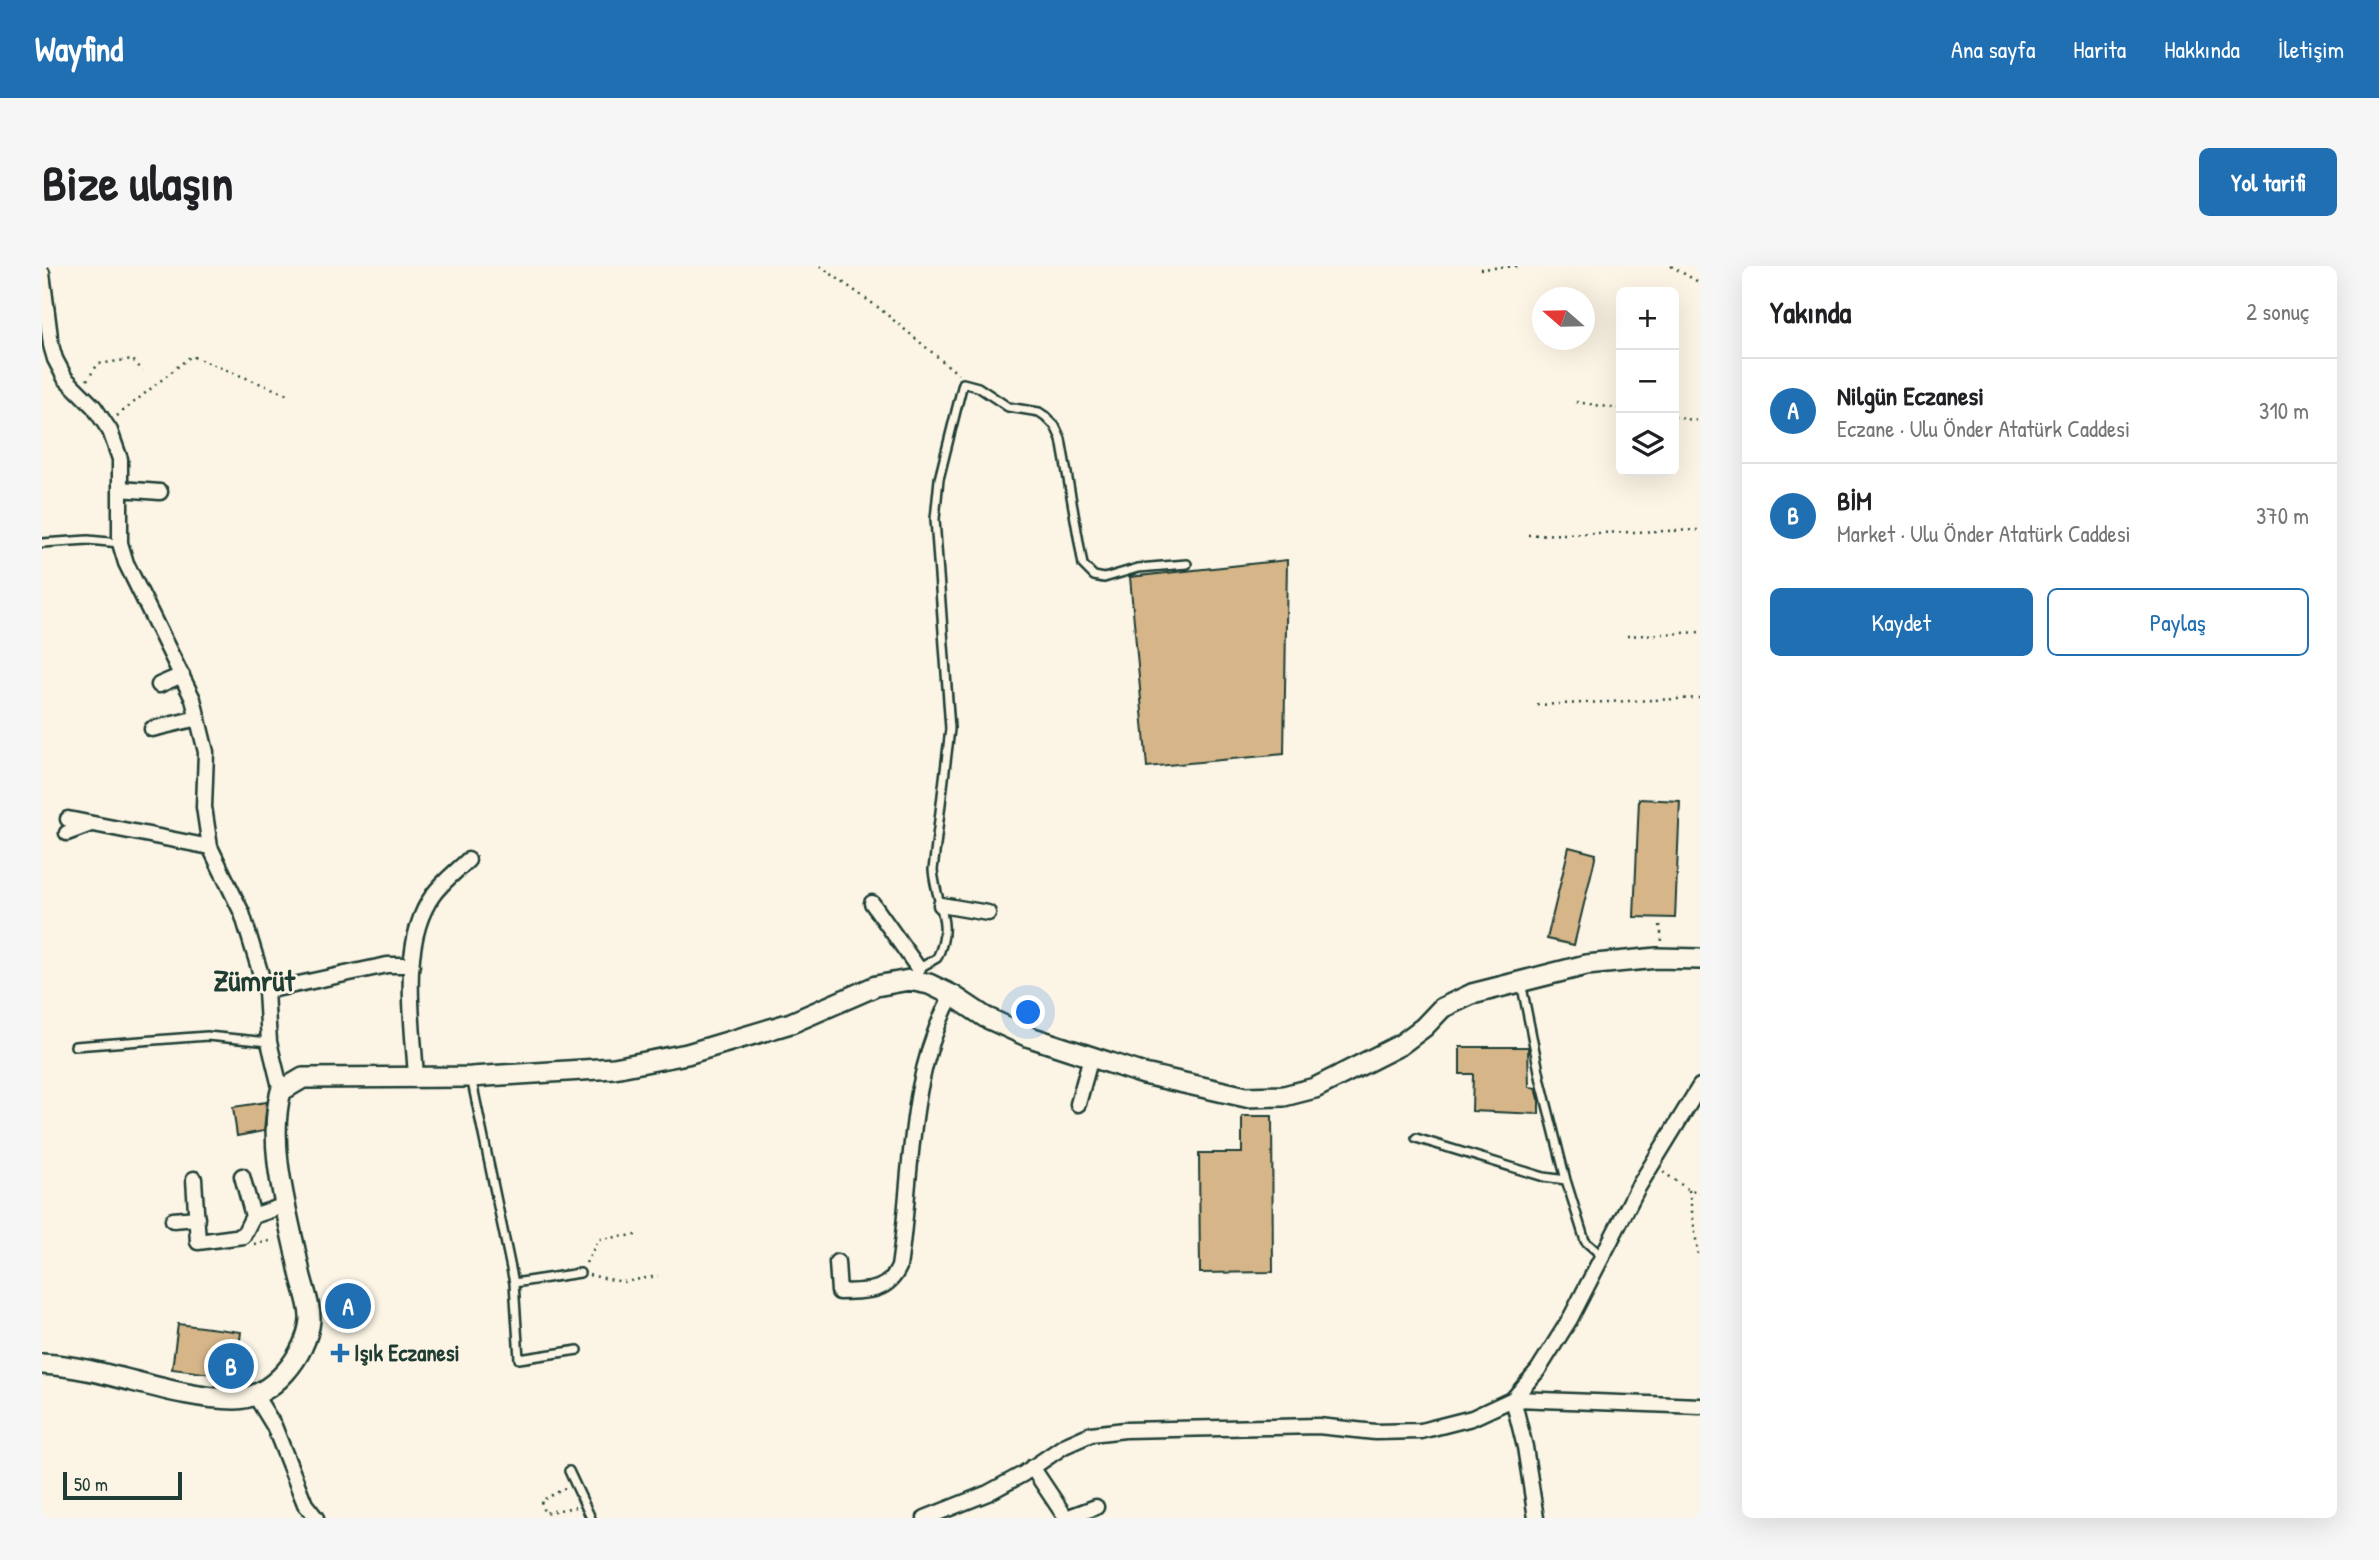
<!DOCTYPE html>
<html lang="tr">
<head>
<meta charset="utf-8">
<style>
	body { margin:0; font-family:"Patrick Hand",sans-serif; background:#f6f6f6; color:#202124 }
	.controls { position:absolute; right:21px; top:21px; display:grid; overflow:hidden; border-radius:10px; box-shadow:0 7px 28px #0002 }
	.controls button { width:63px; height:63px; display:grid; place-items:center; padding:0; border:0; border-bottom:2px solid #e0e0e0; background:#fff; color:#202124; font:35px sans-serif }
	.compass { position:absolute; left:1490px; top:21px; width:63px; height:63px; border-radius:50%; background:#fff; box-shadow:0 7px 28px #0002; rotate:290deg }
	.scale { position:absolute; left:21px; bottom:18px; width:119px; box-sizing:border-box; padding-left:7px; border:4px solid #1f3d34; border-top:0; font-size:19px; line-height:24px; white-space:nowrap; color:#1f3d34; -webkit-text-stroke:5px #fcf5e5; paint-order:stroke }
	.you { position:absolute; left:987px; top:747px; width:24px; height:24px; margin:-18px; border:5px solid #fff; border-radius:50%; background:#1a73e8; box-shadow:0 0 0 10px #1a73e833 }
	.badge { display:grid; place-items:center; width:46px; height:46px; border-radius:50%; background:#1f6fb2; color:#fff; font-size:23px; font-weight:700 }
	.pin { position:absolute; translate:-50% -50%; border:4px solid #fff; box-shadow:0 2px 7px #0006 }
	.list { margin:0; padding:0; list-style:none }
	h2 { display:flex; justify-content:space-between; align-items:center; height:91px; margin:0; padding:0 28px; font-size:30px }
	h2 small { font-size:23px; font-weight:400; color:#757577 }
	.list li { display:grid; grid-template-columns:46px 1fr auto; gap:21px; align-items:center; box-sizing:border-box; height:105px; padding:0 28px; border-top:2px solid #e0e0e0 }
	.list b { display:block; font-size:26px; white-space:nowrap }
	.list p { margin:0; font-size:23px; white-space:nowrap; color:#757577 }
	.list em { font-size:23px; font-style:normal; color:#757577 }
	.actions { display:flex; gap:14px; padding:21px 28px }
	.actions a { flex:1; padding:16px 0; border:2px solid #1f6fb2; border-radius:10px; text-align:center; font-size:24px; color:#1f6fb2 }
	.actions .main { background:#1f6fb2; color:#fff }
	.icon { flex:none; width:38px; height:38px; fill:none; stroke:currentColor; stroke-width:2; stroke-linecap:round; stroke-linejoin:round }
	.map { position:relative; flex:none; width:1658px; height:1252px; overflow:hidden; border-radius:10px }
	header { display:flex; align-items:center; gap:42px; box-sizing:border-box; height:98px; padding:0 35px; background:#1f6fb2; color:#fff }
	header strong { font-size:33px }
	nav { display:flex; gap:38px; margin-inline-start:auto; font-size:24px }
	.intro { display:flex; align-items:center; justify-content:space-between; box-sizing:border-box; height:168px; padding:0 42px }
	h1 { margin:0; font-size:49px }
	.button { padding:18px 32px; border-radius:10px; background:#1f6fb2; color:#fff; font-size:24px; font-weight:700 }
	main { display:flex; gap:42px; padding:0 42px }
	aside { flex:1; background:#fff; border-radius:10px; box-shadow:0 7px 28px #0002 }
	.map>svg:first-child { display:block }
	.building { fill:#d6b689; stroke:#1f3d34; stroke-width:2 }
	.lines { fill:none; stroke-linecap:round; stroke-linejoin:round }
	.lane-casing { stroke:#1f3d34; stroke-width:12 }
	.street-casing { stroke:#1f3d34; stroke-width:19 }
	.secondary-casing { stroke:#1f3d34; stroke-width:24 }
	.path { stroke:#1f3d34; stroke-width:2.5; stroke-dasharray:2 5; stroke-linecap:butt }
	.lane { stroke:#fcf5e5; stroke-width:7 }
	.street { stroke:#fcf5e5; stroke-width:14 }
	.secondary { stroke:#fcf5e5; stroke-width:19 }
	.poi-dot { fill:#1f6fb2; stroke:#fcf5e5; stroke-width:2.5 }
	.labels { text-anchor:middle; stroke-width:5; stroke-linejoin:round; paint-order:stroke }
	.poi-label { font-size:23px; font-weight:bold; fill:#1f3d34; stroke:#fcf5e5; text-anchor:start }
	.district-label { font-size:30px; font-weight:bold; fill:#1f3d34; stroke:#fcf5e5 }
</style>
</head>
<body>
<header>
<strong>Wayfind</strong>
<nav><a>Ana sayfa</a><a>Harita</a><a>Hakkında</a><a>İletişim</a></nav>
</header>
<div class="intro"><h1>Bize ulaşın</h1><a class="button">Yol tarifi</a></div>
<main>
<div class="map">
<svg width="1658" height="1252" viewBox="0 0 1658 1252">
	<rect width="100%" height="100%" fill="#fcf5e5"/>
	<filter id="ink" filterUnits="userSpaceOnUse"><feTurbulence type="fractalNoise" baseFrequency=".0143" numOctaves="2"/><feDisplacementMap in="SourceGraphic" scale="14" xChannelSelector="R" yChannelSelector="G"/><feConvolveMatrix kernelMatrix="1 2 1 2 8 2 1 2 1" color-interpolation-filters="sRGB"/></filter>
	<g filter="url(#ink)">
		<!-- building -->
		<path class="building" d="M1245 294 1242 488 1105 501 1088 311Z
			M1597 533 1638 535 1633 652 1592 651Z
			M1527 581 1554 588 1532 679 1505 673Z
			M1418 781H1486L1487 821 1494 822 1497 833V848L1430 845 1431 808H1418Z
			M225 836 222 865 195 870 191 841Z
			M1200 850H1230L1231 1006 1158 1007 1157 887H1200Z
			M136 1058 199 1066 193 1111 130 1103Z"/>
		<g class="lines">
			<defs>
				<path id="lane" d="M0 277 46 274 78 277
					M874 704 895 692C912 657 894 639 891 604L908 463 893 253 897 213 921 117 936 121 966 141 997 146 1003 150 1013 160 1019 173 1041 299 1052 310 1062 312 1096 302 1145 298
					M1479 716 1499 815 1524 914 1543 975 1560 990
					M33 780 165 770 227 776
					M429 811 472 1017 477 1093 536 1084
					M1374 872 1502 911 1524 914
					M472 1017 538 1007
					M527 1205 549 1252"/>
				<path id="street" d="M0 7 9 79 13 93 23 112 52 141 68 165 78 193V277L84 297 151 433 164 486 162 541 168 581 200 647 224 725 227 776 239 825
					M78 223 118 226
					M117 419 140 409
					M110 463 156 452
					M26 553 168 581
					M25 567 49 558
					M830 637 876 702
					M899 639 946 647
					M224 725 345 699H370
					M374 811C371 756 357 676 391 629 400 616 415 605 426 594
					M1036 838 1049 791
					M200 910 211 950 244 939
					M152 913 156 976 201 970 211 950
					M131 954 155 952
					M795 996 797 1026C822 1025 845 1028 857 1001 871 909 864 814 910 729
					M213 1129 232 1160 263 1238 274 1252
					M990 1201 1024 1252 1054 1241
					M883 1252 946 1227 981 1208 1022 1180 1049 1168 1083 1164 1276 1160 1333 1166 1379 1165 1430 1152 1471 1133 1496 1104 1528 1053 1595 923 1658 820
					M1494 1252 1483 1181 1471 1133 1658 1140"/>
				<path id="secondary" d="M0 1098C64 1101 130 1133 193 1133 229 1133 265 1089 268 1054 269 1040 261 1021 258 1007 247 952 224 880 239 825L261 812 429 811 572 802 645 788 749 757 834 720 867 714 887 718 910 729 943 751 985 770 1102 808 1204 831 1242 830 1273 822 1358 779 1382 761 1400 742 1430 728 1544 699 1615 692 1658 693"/>
			</defs>
			<!-- lane casing -->
			<use href="#lane" class="lane-casing"/>
			<!-- street casing -->
			<use href="#street" class="street-casing"/>
			<!-- secondary casing -->
			<use href="#secondary" class="secondary-casing"/>
			<!-- path -->
			<path class="path" d="M778 0 837 42 916 108
				M1629 0 1658 17
				M1438 3 1477 0
				M45 114 56 98 90 93 101 105
				M1534 136 1579 143
				M75 150 149 90 247 129
				M1632 151 1658 155
				M1486 269 1658 264
				M1585 370 1658 366
				M1495 439 1658 432
				M1618 659 1620 675
				M1621 906 1647 924 1658 926
				M1647 924 1656 988
				M212 978 233 974
				M544 997 557 973 594 969
				M547 1009 581 1016 616 1010
				M523 1222 499 1235 502 1247 533 1241"/>
			<!-- lane -->
			<use href="#lane" class="lane"/>
			<!-- street -->
			<use href="#street" class="street"/>
			<!-- secondary -->
			<use href="#secondary" class="secondary"/>
		</g>
	</g>
	<!-- markers -->
	<path class="poi-dot" d="M294.5 1076.5h7v7h7v7h-7v7h-7v-7h-7v-7h7z"/>
	<g class="labels">
		<!-- poi labels -->
		<g class="poi-label">
			<text x="312" y="1095">Işık Eczanesi</text>
		</g>
		<!-- district labels -->
		<g class="district-label">
			<text x="212" y="725">Zümrüt</text>
		</g>
	</g>
</svg>
<div class="controls">
<button>+</button>
<button>−</button>
<button><svg class="icon" aria-label="layers" viewBox="0 0 24 24"><path d="M12 4l9 5-9 5-9-5zM3 14l9 5 9-5"/></svg></button>
</div>
<svg class="compass" viewBox="-18 -18 36 36"><path d="M0-13l5 13h-10z" fill="#e53935"/><path d="M0 13l5-13h-10z" fill="#757577"/></svg>
<div class="scale">50 m</div>
<div class="you"></div>
<div class="pin badge" style="left:306px;top:1040px">A</div>
<div class="pin badge" style="left:189px;top:1100px">B</div>
</div>
<aside>
<h2>Yakında<small>2 sonuç</small></h2>
<ul class="list">
<li><span class="badge">A</span><div><b>Nilgün Eczanesi</b><p>Eczane · Ulu Önder Atatürk Caddesi</p></div><em>310 m</em></li>
<li><span class="badge">B</span><div><b>BİM</b><p>Market · Ulu Önder Atatürk Caddesi</p></div><em>370 m</em></li>
</ul>
<div class="actions"><a class="main">Kaydet</a><a>Paylaş</a></div>
</aside>
</main>
</body>
</html>
